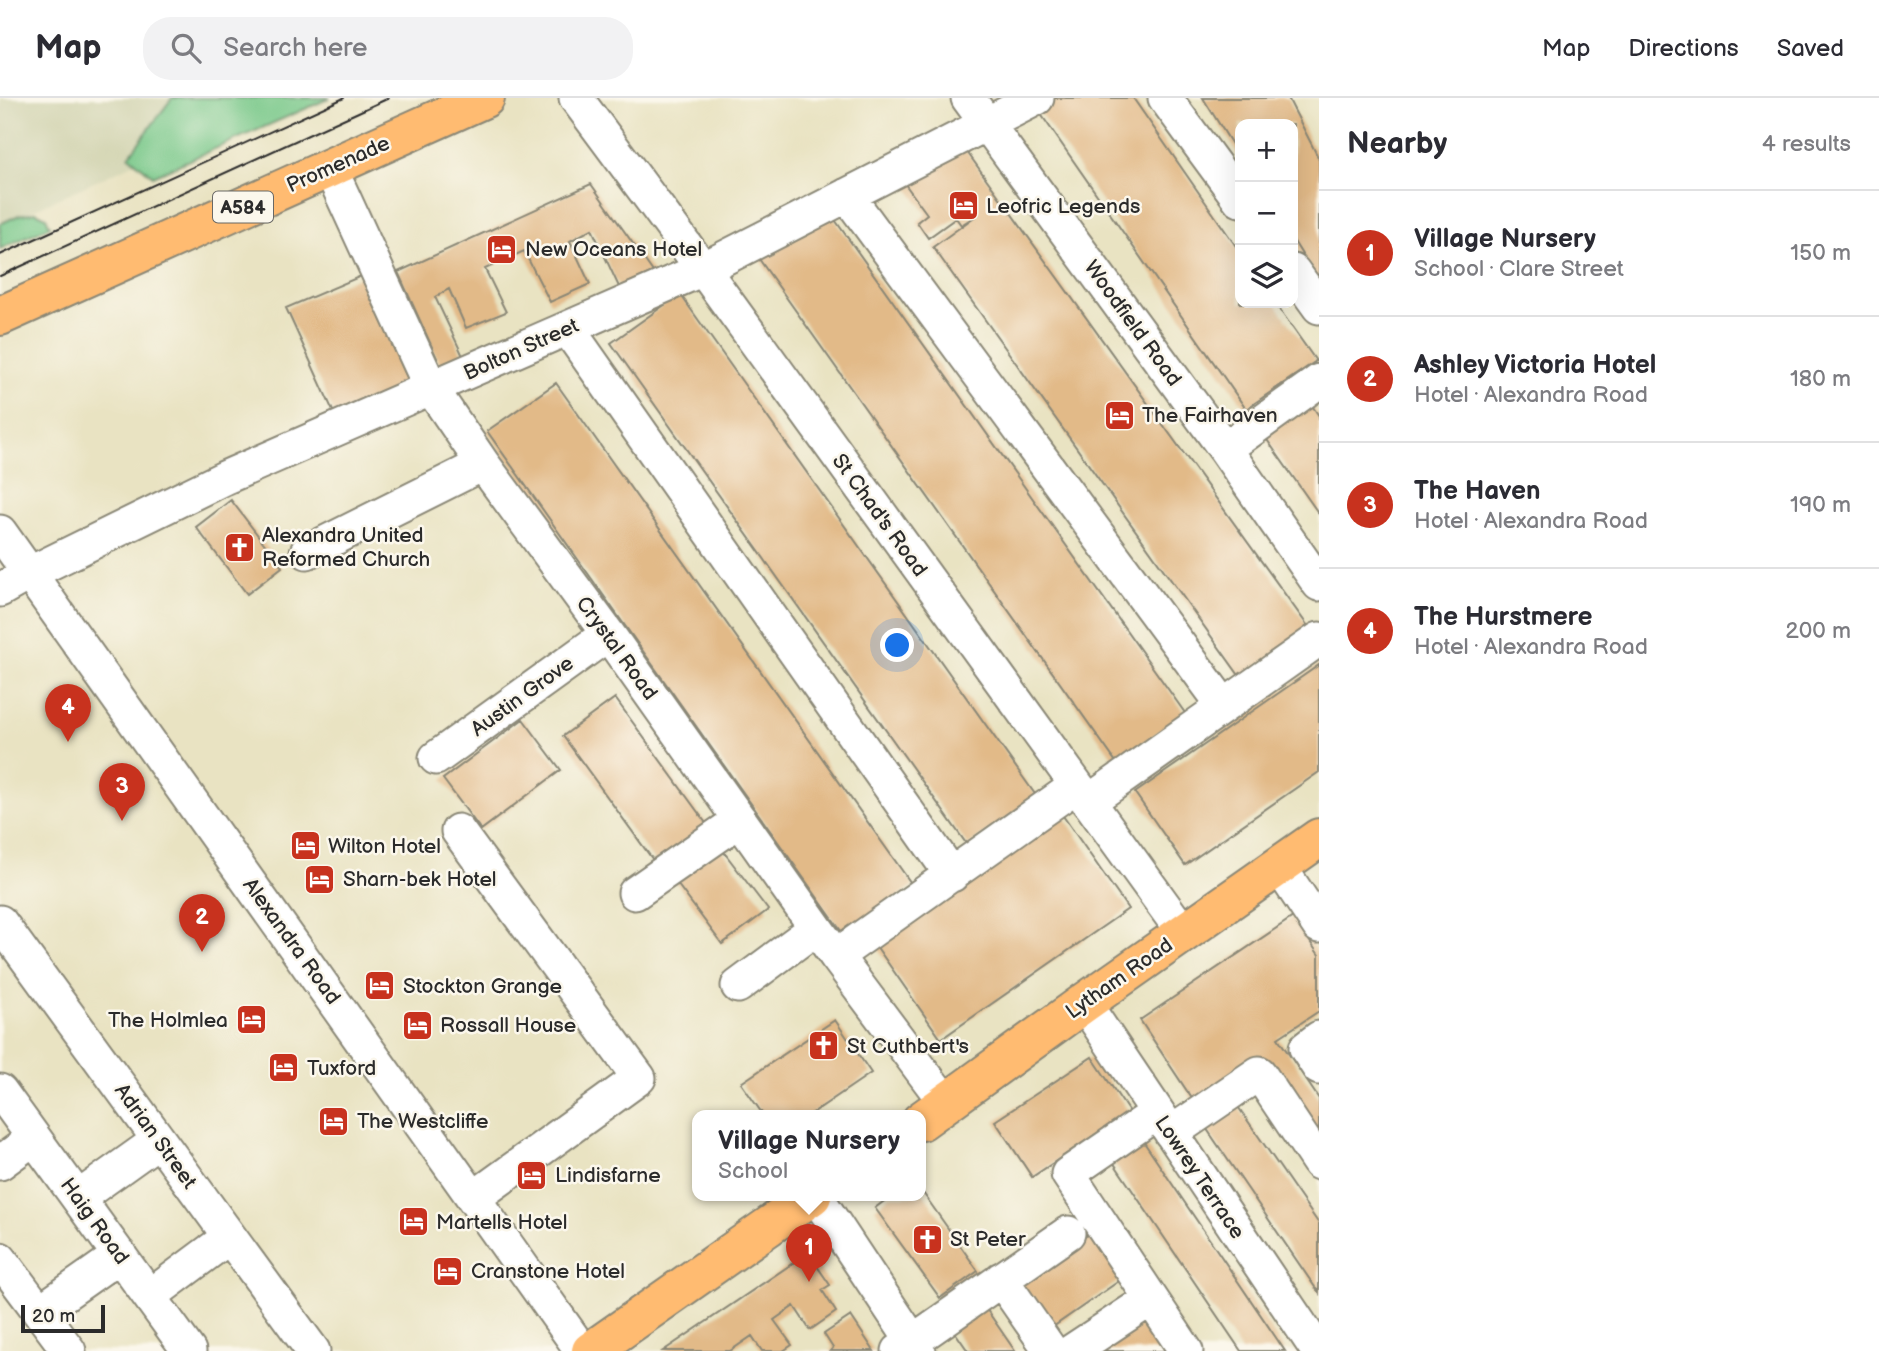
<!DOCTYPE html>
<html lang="en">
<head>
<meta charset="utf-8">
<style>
	body { margin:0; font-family:"Balsamiq Sans",sans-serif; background:#f2f2f3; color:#2b2b33 }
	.controls { position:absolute; right:21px; top:21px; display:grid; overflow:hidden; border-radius:14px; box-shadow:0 7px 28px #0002 }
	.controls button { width:63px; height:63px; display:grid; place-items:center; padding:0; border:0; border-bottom:2px solid #e1e1e2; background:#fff; color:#2b2b33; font:35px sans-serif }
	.scale { position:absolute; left:21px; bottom:18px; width:84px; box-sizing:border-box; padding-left:7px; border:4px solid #2b2b2b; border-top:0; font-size:19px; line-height:24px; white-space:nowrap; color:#2b2b2b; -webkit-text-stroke:5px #fbf7ec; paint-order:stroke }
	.you { position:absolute; left:898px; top:548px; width:24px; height:24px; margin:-18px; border:5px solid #fff; border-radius:50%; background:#1a73e8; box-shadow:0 0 0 10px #1a73e833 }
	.badge { display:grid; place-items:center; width:46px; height:46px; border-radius:50%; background:#c8321e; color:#fff; font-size:23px; font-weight:700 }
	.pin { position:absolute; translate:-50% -58px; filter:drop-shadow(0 2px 4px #0008) }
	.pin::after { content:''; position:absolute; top:37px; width:24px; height:21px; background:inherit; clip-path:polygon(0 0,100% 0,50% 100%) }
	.popup { position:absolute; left:692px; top:1012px; width:234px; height:91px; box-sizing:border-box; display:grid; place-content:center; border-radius:14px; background:#fff; filter:drop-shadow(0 2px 5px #0005); font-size:23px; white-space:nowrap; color:#7c7c81 }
	.popup b { font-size:26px; color:#2b2b33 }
	.popup::after { content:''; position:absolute; left:50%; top:100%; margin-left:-14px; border:14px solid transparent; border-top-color:#fff }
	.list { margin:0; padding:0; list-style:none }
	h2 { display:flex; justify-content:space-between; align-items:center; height:91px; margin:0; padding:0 28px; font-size:30px }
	h2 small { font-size:23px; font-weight:400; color:#7c7c81 }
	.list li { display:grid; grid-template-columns:46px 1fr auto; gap:21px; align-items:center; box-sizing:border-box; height:126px; padding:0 28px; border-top:2px solid #e1e1e2 }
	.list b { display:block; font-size:26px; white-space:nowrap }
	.list p { margin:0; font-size:23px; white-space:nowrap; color:#7c7c81 }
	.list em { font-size:23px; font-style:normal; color:#7c7c81 }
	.icon { flex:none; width:38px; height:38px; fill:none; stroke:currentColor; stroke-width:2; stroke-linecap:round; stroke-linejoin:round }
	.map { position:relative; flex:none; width:1319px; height:1253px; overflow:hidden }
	header { display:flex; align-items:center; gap:42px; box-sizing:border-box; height:98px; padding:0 35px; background:#fff; border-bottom:2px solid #e1e1e2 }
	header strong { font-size:33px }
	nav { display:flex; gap:38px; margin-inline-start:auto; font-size:24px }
	.search { width:490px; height:63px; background:#f2f2f3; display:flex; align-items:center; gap:18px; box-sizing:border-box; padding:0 24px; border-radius:28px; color:#7c7c81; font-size:26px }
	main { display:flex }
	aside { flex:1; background:#fff }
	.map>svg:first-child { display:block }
	.built { fill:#d6d7b6 }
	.green { fill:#78c889; stroke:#527a5a; stroke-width:2 }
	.building { fill:#e2ba88 }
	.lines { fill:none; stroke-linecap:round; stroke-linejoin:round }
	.minor-casing { stroke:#8a8776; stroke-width:37 }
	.major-casing { stroke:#8a8776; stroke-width:42 }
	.minor { stroke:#fff; stroke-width:33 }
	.major { stroke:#ffbb71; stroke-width:38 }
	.tram { stroke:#2b2b2b; stroke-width:2 }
	.labels { text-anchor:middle; stroke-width:5; stroke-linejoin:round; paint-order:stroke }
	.shield { fill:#fbf7ec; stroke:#696865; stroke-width:2 }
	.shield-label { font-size:19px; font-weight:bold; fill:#2b2b2b }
	.street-label { font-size:21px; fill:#2b2b2b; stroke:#fbf7ec }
	.poi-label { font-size:21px; fill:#2b2b2b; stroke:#fbf7ec; text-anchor:start }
</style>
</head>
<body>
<header>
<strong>Map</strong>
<div class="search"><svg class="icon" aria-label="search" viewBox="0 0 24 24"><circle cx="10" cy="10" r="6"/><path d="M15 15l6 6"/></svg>Search here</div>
<nav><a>Map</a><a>Directions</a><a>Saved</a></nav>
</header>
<main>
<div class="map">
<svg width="1319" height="1253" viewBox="0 0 1319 1253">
	<rect width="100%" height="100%" fill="#fbf7ec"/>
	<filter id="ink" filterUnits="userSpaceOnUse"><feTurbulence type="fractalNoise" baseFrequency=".0143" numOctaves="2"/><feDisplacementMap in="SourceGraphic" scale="14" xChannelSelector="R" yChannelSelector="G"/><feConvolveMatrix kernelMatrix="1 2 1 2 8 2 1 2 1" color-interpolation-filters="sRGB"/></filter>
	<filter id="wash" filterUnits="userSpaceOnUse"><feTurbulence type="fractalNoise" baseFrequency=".00686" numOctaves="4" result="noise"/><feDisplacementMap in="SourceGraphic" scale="28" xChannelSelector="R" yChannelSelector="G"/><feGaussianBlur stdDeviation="1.57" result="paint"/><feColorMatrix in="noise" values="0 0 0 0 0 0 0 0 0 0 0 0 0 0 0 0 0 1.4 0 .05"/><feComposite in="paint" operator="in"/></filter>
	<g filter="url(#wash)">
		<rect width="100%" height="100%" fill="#e9e3c2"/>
		<!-- built -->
		<path class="built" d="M0 0H277L0 127Z"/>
		<!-- green -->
		<path class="green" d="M172 0H330L153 78 129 58Z
			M36 114 46 119 50 128 0 151V126L19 117Z"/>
		<g id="blocks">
			<!-- building -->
			<path class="building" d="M1054 0H1133L1240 154V205H1275L1316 263 1246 311 1038 12Z
				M1203 0H1288L1319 61V184L1293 142V26H1240V59Z
				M962 47 1315 538 1246 587 933 149 977 117 961 127 956 120 928 140 917 124 927 116 905 86Z
				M591 86 653 174 619 189 592 131 570 143 590 186 550 204 524 153 485 171 506 214 466 230 449 191 435 199 463 258 441 269 398 174Z
				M828 112 1185 615 1116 664 759 161Z
				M361 178 411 288 337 322 286 210Z
				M680 196 1037 699 968 748 611 245Z
				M556 285 913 788 844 837 487 333Z
				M1309 303 1319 318V416L1263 336Z
				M231 402 282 469 247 496 196 429Z
				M1319 567V674L1185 767 1135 695Z
				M615 600 708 728 656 766 563 638Z
				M523 621 561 672 481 732 443 681Z
				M1061 715 1128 811 941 941 874 845Z
				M717 745 768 812 722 846 672 779Z
				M1293 819 1319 857V913L1278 940 1319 1001V1051L1259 962 1195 1005 1140 922Z
				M835 922 871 975 808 1018H764L741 985Z
				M1092 959 1129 1014 1032 1079 995 1023Z
				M1232 1000 1319 1126V1195L1200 1021Z
				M1137 1034 1285 1253H1241L1107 1055Z
				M921 1092 978 1173 940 1200 875 1110 891 1098H921Z
				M1098 1130 1129 1176 1047 1233 1015 1186Z
				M808 1155 830 1187 822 1192 836 1214 810 1232 794 1208 774 1222 792 1247 783 1253H762L752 1238 730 1253H663Z
				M980 1202 1015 1253H968L948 1224Z
				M1150 1213 1177 1253H1091Z
				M851 1218 874 1253H830L833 1250 824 1236Z"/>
		</g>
	</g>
	<g filter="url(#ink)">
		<use href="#blocks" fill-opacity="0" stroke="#8a8776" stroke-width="2"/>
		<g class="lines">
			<defs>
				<path id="minor" d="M576 0 703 171 1183 834
					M968 0 1225 351 1319 486
					M1165 0 1240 102
					M330 70 431 290 483 366 608 536 836 858 946 1005
					M847 97 1224 608
					M1293 173 1319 209
					M568 231 952 777
					M1225 351 1319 283
					M0 434 582 1253
					M307 454 483 366
					M0 492 30 475 224 380 703 171 1037 0
					M436 660 608 536
					M1088 704 1319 541
					M458 733 639 980 475 1099
					M1279 768 1319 828
					M635 795 740 722
					M0 824 313 1253
					M836 858 1076 688
					M738 888 816 830
					M1084 905 1318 1253
					M1319 940 1306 950 1319 970
					M0 993 189 1253
					M1157 1015 1068 1076 1186 1253
					M1171 1035 1259 975 1319 1065
					M0 1065 34 1040
					M816 1098 919 1253
					M78 1100 159 1042
					M0 1161 69 1253
					M1001 1181 1051 1253
					M150 1198 229 1139
					M39 1214 120 1157
					M899 1253 1068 1135
					M1072 1253 1140 1208"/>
				<path id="major" d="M0 218 485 0
					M921 1023 1084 905 1319 740
					M591 1253 812 1098"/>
			</defs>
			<!-- minor casing -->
			<use href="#minor" class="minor-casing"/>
			<!-- major casing -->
			<use href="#major" class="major-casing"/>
			<!-- minor -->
			<use href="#minor" class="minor"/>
			<!-- major -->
			<use href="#major" class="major"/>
			<!-- tram -->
			<path class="tram" d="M0 157 344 0
				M0 178 389 0"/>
		</g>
	</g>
	<!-- icons -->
	<defs>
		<symbol id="hotel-square" viewBox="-11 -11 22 22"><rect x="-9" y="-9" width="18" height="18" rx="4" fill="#c8321e" stroke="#fbf7ec"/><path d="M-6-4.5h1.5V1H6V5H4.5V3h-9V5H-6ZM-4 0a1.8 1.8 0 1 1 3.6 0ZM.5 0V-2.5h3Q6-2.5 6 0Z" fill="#fff"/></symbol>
		<symbol id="church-square" viewBox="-11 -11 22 22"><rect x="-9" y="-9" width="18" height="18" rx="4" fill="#c8321e" stroke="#fbf7ec"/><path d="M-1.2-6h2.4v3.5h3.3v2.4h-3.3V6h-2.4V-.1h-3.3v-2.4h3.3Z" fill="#fff"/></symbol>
	</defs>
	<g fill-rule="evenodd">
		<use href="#hotel-square" x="946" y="90" width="35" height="35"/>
		<use href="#hotel-square" x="484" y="134" width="35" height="35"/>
		<use href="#hotel-square" x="1102" y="300" width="35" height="35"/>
		<use href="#church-square" x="222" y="432" width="35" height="35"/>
		<use href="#hotel-square" x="288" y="730" width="35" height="35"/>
		<use href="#hotel-square" x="302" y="764" width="35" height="35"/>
		<use href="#hotel-square" x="362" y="870" width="35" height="35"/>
		<use href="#hotel-square" x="234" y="904" width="35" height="35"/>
		<use href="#hotel-square" x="400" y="910" width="35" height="35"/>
		<use href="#church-square" x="806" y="930" width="35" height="35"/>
		<use href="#hotel-square" x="266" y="952" width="35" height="35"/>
		<use href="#hotel-square" x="316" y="1006" width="35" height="35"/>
		<use href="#hotel-square" x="514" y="1060" width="35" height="35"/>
		<use href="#hotel-square" x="396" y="1106" width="35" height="35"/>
		<use href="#church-square" x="910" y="1124" width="35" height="35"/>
		<use href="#hotel-square" x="430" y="1156" width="35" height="35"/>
	</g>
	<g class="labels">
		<!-- shield labels -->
		<rect class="shield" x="213" y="93.5" width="60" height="31" rx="5"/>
		<g class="shield-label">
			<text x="243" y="116">A584</text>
		</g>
		<!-- street labels -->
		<g class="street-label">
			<text transform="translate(338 66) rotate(-24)" y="7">Promenade</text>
			<text transform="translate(1133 225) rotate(54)" y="7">Woodfield Road</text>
			<text transform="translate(521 251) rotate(-24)" y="7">Bolton Street</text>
			<text transform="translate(880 417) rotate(54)" y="7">St Chad's Road</text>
			<text transform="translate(617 550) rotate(54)" y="7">Crystal Road</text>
			<text transform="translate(522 598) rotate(-36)" y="7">Austin Grove</text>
			<text transform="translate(292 843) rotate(54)" y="7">Alexandra Road</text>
			<text transform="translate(1119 880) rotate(-35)" y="7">Lytham Road</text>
			<text transform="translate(156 1038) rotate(54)" y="7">Adrian Street</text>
			<text transform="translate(1200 1079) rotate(56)" y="7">Lowrey Terrace</text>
			<text transform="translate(95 1123) rotate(54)" y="7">Haig Road</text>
		</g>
		<!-- poi labels -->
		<g class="poi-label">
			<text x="986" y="115">Leofric Legends</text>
			<text x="525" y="158">New Oceans Hotel</text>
			<text x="1142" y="324">The Fairhaven</text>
			<text x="262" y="444">Alexandra United<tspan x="262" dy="24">Reformed Church</tspan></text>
			<text x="328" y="755">Wilton Hotel</text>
			<text x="343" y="788">Sharn-bek Hotel</text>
			<text x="403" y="895">Stockton Grange</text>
			<text x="228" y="929" text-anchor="end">The Holmlea</text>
			<text x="440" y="934">Rossall House</text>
			<text x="847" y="955">St Cuthbert's</text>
			<text x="307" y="977">Tuxford</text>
			<text x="357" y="1030">The Westcliffe</text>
			<text x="555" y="1084">Lindisfarne</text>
			<text x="436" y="1131">Martells Hotel</text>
			<text x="950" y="1148">St Peter</text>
			<text x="471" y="1180">Cranstone Hotel</text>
		</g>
	</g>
</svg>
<div class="controls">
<button>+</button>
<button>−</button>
<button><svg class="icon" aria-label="layers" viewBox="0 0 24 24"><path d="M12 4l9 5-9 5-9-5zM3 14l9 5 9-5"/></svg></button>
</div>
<div class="scale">20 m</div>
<div class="you"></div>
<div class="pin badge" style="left:809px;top:1184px">1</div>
<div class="popup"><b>Village Nursery</b>School</div>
<div class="pin badge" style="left:202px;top:854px">2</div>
<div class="pin badge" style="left:122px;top:723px">3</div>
<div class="pin badge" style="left:68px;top:644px">4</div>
</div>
<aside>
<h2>Nearby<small>4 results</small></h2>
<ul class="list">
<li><span class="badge">1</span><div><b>Village Nursery</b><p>School · Clare Street</p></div><em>150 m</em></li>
<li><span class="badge">2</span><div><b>Ashley Victoria Hotel</b><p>Hotel · Alexandra Road</p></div><em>180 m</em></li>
<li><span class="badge">3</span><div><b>The Haven</b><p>Hotel · Alexandra Road</p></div><em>190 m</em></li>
<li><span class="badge">4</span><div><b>The Hurstmere</b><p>Hotel · Alexandra Road</p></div><em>200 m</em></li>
</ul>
</aside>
</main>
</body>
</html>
